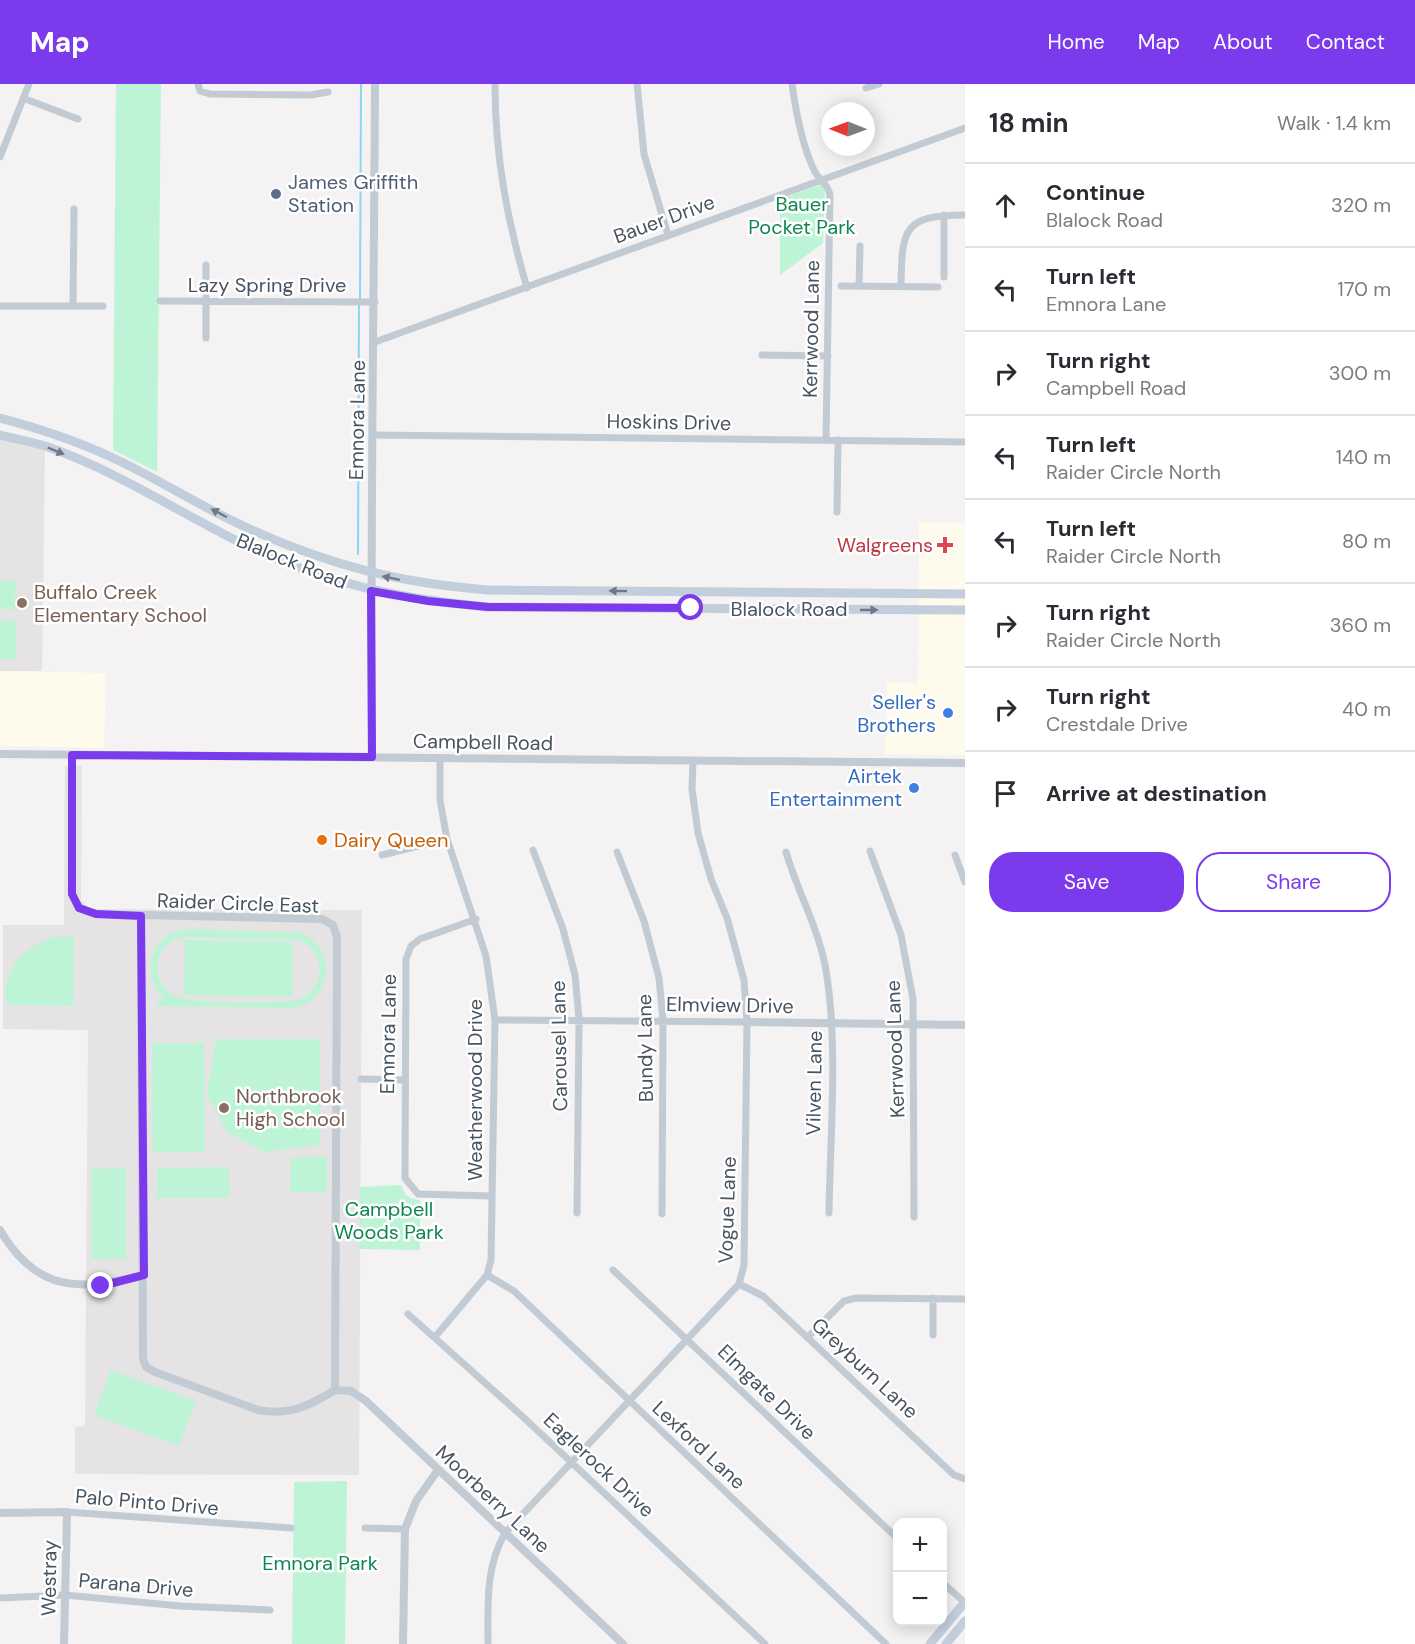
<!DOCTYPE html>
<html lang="en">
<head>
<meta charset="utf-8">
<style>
	body { margin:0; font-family:"DM Sans",sans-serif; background:#f2f2f3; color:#2b2b33 }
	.controls { position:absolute; right:18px; bottom:18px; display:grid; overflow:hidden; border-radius:12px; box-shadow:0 3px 15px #0003 }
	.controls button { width:54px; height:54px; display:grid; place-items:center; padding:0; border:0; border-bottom:2px solid #e1e1e2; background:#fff; color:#2b2b33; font:30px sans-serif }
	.compass { position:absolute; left:821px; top:18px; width:54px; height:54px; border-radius:50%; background:#fff; box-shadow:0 3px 15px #0003; rotate:271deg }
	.stop { position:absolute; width:18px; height:18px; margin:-14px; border:4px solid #7c3aed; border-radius:50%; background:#fff }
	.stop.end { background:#7c3aed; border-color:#fff; box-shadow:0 2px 6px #0008 }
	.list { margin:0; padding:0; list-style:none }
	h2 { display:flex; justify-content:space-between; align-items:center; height:78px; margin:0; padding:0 24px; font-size:26px }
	h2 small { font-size:20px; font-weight:400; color:#7c7c81 }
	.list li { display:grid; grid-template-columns:39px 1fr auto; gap:18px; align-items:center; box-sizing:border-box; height:84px; padding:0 24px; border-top:2px solid #e1e1e2 }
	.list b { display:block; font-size:22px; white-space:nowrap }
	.list p { margin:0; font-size:20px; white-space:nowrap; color:#7c7c81 }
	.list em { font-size:20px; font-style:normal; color:#7c7c81 }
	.actions { display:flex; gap:12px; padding:18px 24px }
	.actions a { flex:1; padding:14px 0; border:2px solid #7c3aed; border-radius:24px; text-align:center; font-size:21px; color:#7c3aed }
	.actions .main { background:#7c3aed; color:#fff }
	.icon { flex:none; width:33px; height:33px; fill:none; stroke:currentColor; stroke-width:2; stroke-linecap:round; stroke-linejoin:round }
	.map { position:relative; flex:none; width:965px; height:1560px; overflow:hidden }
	header { display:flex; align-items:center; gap:36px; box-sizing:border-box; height:84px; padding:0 30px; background:#7c3aed; color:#fff }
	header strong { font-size:28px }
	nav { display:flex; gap:33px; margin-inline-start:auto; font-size:21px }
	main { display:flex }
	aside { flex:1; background:#fff }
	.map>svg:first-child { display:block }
	.commercial { fill:#fefaec }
	.education { fill:#e5e3e4 }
	.green { fill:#bef4d6; fill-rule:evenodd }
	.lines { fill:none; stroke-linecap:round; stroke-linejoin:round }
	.stream { stroke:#88d7f4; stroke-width:2 }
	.minor { stroke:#c2cbd4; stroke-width:7 }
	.tertiary { stroke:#c2cbd4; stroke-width:8 }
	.secondary { stroke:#c3cedc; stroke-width:9 }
	.oneway { fill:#6d7987 }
	.route { stroke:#7c3aed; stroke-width:8 }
	.service-dot { fill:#5c6f8a; stroke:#fff; stroke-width:2 }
	.health-dot { fill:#e0444e; stroke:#fff; stroke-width:2 }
	.education-dot { fill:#8d6e63; stroke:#fff; stroke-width:2 }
	.shop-dot { fill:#3f7fe0; stroke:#fff; stroke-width:2 }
	.food-dot { fill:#e8710a; stroke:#fff; stroke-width:2 }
	.labels { text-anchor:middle; stroke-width:5; stroke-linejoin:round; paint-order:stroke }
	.service-label { font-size:20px; fill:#4e5e75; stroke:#fff; text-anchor:start }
	.park-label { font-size:20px; fill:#0f8652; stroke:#fff }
	.street-label { font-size:20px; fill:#485462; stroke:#fff }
	.health-label { font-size:20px; fill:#be3a42; stroke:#fff; text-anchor:end }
	.education-label { font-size:20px; fill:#785e54; stroke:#fff; text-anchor:start }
	.shop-label { font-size:20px; fill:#366cbe; stroke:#fff; text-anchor:end }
	.food-label { font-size:20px; fill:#c56008; stroke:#fff; text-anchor:start }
</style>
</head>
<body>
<header>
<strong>Map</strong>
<nav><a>Home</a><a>Map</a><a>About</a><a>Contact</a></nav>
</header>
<main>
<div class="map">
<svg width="965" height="1560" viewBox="0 0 965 1560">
	<rect width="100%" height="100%" fill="#f4f2f2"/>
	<!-- commercial -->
	<path class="commercial" d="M919 438 965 439V671L885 670 887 598 918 599Z
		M0 587 106 589 104 664 0 662Z"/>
	<!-- education -->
	<path class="education" d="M0 355 45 367 42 587H0Z
		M65 682H82L81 816 90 825 362 826 359 1391 75 1390V1343L85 1342 88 946 3 945V841H64Z"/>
	<!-- green -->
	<path class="green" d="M116 0H161L157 388 113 366Z
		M820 101 825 103 823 159 780 191V115Z
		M3 496 16 498V505L12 511 18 513 14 527 8 524 0 525V501Z
		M0 537H16V575H0Z
		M189 845 301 849C338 865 333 915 294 924L157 922 158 915H165C138 889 152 847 189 845ZM184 853 299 856C329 869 325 910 293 917 272 918 194 920 178 913 163 908 154 891 158 876 162 863 172 855 184 853Z
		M54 853H74L73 922 9 921C3 914 5 906 7 898 14 872 30 862 54 853Z
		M185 856 293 858 292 913 184 911Z
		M216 955H320V1061L264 1068 227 1048 207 1011Z
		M152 959H204L205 1068H153Z
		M291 1073H327V1108H290Z
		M229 1083V1114H157V1084Z
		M126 1084V1175H92L91 1085Z
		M401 1101C405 1112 409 1115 420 1116V1166L360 1165V1103Z
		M111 1286 196 1317 179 1362 94 1331Z
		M347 1397 345 1560H292L294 1398Z"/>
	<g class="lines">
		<!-- stream -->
		<path class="stream" d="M360 215 361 0
			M358 470 359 221"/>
		<!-- minor -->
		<path class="minor" d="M198 0 200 7 210 10 311 11 328 8
			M495 0C495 72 507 135 527 204
			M637 0 644 70 668 151
			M792 0C796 29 802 62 815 88 821 98 828 100 830 111L826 356
			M866 4 879 0
			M23 14 78 35
			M0 73 29 0
			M944 193V131
			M841 202 938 203
			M859 202 860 162
			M901 202C902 146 902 131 965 131
			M160 217 375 218
			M0 222H103
			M73 222 74 125
			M206 254V181
			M375 258 965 44
			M762 271 828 272
			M373 351 965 358
			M837 428 838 356
			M533 766 563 845 575 891 579 935 577 1129
			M870 767 901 851 913 915 914 1133
			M617 768 644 837 659 894 663 936 662 1130
			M786 768C797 806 817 841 825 881 839 956 830 1052 829 1129
			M382 771 447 755
			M955 771 965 798
			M476 835 420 855 411 862 406 875 405 1094 418 1110 492 1112
			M495 936 747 938
			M361 995 404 996
			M613 1186 898 1455
			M487 1191 514 1207 886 1560
			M739 1200 763 1212 954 1391 965 1395
			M408 1230 522 1332 765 1560
			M933 1251V1214
			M435 1253 487 1191 491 1176 495 936 486 872 447 755 440 716V674
			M808 1253 844 1217 856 1214 965 1215
			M67 1428 291 1444
			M365 1444 405 1445
			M942 1498 965 1519
			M0 1514 65 1511 180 1522 270 1526
			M488 1560C488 1521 485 1484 505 1449L739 1200 744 1181 747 938 744 896 727 834 711 795 698 749 692 705 693 677"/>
		<!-- tertiary -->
		<path class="tertiary" d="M0 670 965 679
			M72 671V810L79 824 96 830 322 835 333 841 337 853 335 1306
			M372 673C370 448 374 224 375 0
			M141 832 143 1275 146 1283 155 1288 258 1326C289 1332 309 1322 335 1306
			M747 938 965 941
			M0 1146C37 1209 80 1207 144 1191
			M335 1306 351 1307 366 1317 623 1560
			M0 1429 67 1428 64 1560
			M403 1560 405 1445 416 1417 438 1386"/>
		<!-- secondary -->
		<path class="secondary" d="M0 334C38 344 75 356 111 373 159 395 204 425 252 446 332 482 400 499 488 506L965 510
			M0 351C16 355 33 358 48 363 117 387 178 428 243 460 322 499 401 515 488 523L965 526
			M930 1560 965 1518
			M946 1560 965 1537"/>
	</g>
	<!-- one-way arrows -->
	<defs><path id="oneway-solid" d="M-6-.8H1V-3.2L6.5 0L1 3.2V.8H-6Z" transform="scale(1.5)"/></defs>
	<g class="oneway">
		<use href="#oneway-solid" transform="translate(56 367) rotate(23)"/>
		<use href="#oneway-solid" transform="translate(219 429) rotate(-152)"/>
		<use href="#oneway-solid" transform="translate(391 494) rotate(-168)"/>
		<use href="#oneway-solid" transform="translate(618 507) rotate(-179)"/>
		<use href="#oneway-solid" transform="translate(869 526)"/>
	</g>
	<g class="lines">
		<!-- route -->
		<path class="route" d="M101 1202 144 1191 141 832 96 830 79 824 72 810V671L372 673 371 507 428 517 488 523 691 524"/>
	</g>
	<!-- markers -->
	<circle class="service-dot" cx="276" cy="110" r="6"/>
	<path class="health-dot" d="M942 452h6v6h6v6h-6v6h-6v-6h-6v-6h6z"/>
	<g class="education-dot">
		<circle cx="22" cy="519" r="6"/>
		<circle cx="224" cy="1024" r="6"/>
	</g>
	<g class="shop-dot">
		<circle cx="948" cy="629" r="6"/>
		<circle cx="914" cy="704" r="6"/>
	</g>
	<circle class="food-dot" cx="322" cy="756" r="6"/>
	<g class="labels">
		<!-- service labels -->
		<g class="service-label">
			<text x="288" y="105">James Griffith<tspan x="288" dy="23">Station</tspan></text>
		</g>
		<!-- park labels -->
		<g class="park-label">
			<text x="802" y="127">Bauer<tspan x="802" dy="23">Pocket Park</tspan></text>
			<text x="389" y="1132">Campbell<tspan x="389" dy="23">Woods Park</tspan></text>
			<text x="320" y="1486">Emnora Park</text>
		</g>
		<!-- street labels -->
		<g class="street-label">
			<text transform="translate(664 135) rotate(-20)" y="7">Bauer Drive</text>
			<text x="267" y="208">Lazy Spring Drive</text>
			<text transform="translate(811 245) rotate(-89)" y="7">Kerrwood Lane</text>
			<text transform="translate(357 336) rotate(-89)" y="7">Emnora Lane</text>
			<text transform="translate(669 338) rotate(1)" y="7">Hoskins Drive</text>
			<text transform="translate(292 477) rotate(22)" y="7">Blalock Road</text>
			<text x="789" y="532">Blalock Road</text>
			<text transform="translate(483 658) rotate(1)" y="7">Campbell Road</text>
			<text transform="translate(238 819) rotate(2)" y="7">Raider Circle East</text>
			<text transform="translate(730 921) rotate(1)" y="7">Elmview Drive</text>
			<text transform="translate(388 950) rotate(-89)" y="7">Emnora Lane</text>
			<text transform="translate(559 962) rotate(-91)" y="7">Carousel Lane</text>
			<text transform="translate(645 964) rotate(-91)" y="7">Bundy Lane</text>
			<text transform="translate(895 965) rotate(-92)" y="7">Kerrwood Lane</text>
			<text transform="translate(814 999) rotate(-89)" y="7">Vilven Lane</text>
			<text transform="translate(475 1006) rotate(-90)" y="7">Weatherwood Drive</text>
			<text transform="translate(727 1126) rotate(-88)" y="7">Vogue Lane</text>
			<text transform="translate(865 1284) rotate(43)" y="7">Greyburn Lane</text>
			<text transform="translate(767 1308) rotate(44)" y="7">Elmgate Drive</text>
			<text transform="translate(699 1361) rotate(43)" y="7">Lexford Lane</text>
			<text transform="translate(599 1381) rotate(43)" y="7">Eaglerock Drive</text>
			<text transform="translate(493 1415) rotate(43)" y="7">Moorberry Lane</text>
			<text transform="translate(147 1418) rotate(5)" y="7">Palo Pinto Drive</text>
			<text transform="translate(49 1494) rotate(-89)" y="7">Westray</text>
			<text transform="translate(136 1501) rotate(5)" y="7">Parana Drive</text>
		</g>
		<!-- health labels -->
		<g class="health-label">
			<text x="933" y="468">Walgreens</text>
		</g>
		<!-- education labels -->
		<g class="education-label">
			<text x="34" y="515">Buffalo Creek<tspan x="34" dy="23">Elementary School</tspan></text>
			<text x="236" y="1019">Northbrook<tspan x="236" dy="23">High School</tspan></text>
		</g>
		<!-- shop labels -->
		<g class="shop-label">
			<text x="936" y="625">Seller's<tspan x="936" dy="23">Brothers</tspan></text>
			<text x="902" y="699">Airtek<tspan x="902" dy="23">Entertainment</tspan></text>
		</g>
		<!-- food labels -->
		<g class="food-label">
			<text x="334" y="763">Dairy Queen</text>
		</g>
	</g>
</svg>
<div class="controls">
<button>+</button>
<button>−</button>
</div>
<svg class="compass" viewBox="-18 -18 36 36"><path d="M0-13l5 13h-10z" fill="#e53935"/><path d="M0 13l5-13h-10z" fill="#7c7c81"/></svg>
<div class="stop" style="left:691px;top:524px"></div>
<div class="stop end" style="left:101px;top:1202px"></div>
</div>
<aside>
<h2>18 min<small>Walk · 1.4 km</small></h2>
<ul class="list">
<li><svg class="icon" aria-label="ahead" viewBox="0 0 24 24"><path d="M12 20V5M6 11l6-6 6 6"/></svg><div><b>Continue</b><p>Blalock Road</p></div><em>320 m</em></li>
<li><svg class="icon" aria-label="left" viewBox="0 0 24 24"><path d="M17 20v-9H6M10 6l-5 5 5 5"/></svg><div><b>Turn left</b><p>Emnora Lane</p></div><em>170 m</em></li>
<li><svg class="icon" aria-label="right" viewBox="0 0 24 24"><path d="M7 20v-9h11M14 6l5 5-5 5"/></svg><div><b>Turn right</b><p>Campbell Road</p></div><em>300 m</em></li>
<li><svg class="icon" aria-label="left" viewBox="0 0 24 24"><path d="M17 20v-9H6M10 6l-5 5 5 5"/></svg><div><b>Turn left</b><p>Raider Circle North</p></div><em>140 m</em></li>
<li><svg class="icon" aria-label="left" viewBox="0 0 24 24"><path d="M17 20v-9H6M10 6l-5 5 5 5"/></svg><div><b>Turn left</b><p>Raider Circle North</p></div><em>80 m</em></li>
<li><svg class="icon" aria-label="right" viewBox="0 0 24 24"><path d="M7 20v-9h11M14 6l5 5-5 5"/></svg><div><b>Turn right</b><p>Raider Circle North</p></div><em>360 m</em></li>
<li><svg class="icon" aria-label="right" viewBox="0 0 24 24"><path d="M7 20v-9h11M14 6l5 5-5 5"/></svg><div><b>Turn right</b><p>Crestdale Drive</p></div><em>40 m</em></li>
<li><svg class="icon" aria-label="arrive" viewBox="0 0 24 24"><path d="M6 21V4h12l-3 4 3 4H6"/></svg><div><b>Arrive at destination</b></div></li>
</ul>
<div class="actions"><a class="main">Save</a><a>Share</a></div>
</aside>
</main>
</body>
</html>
